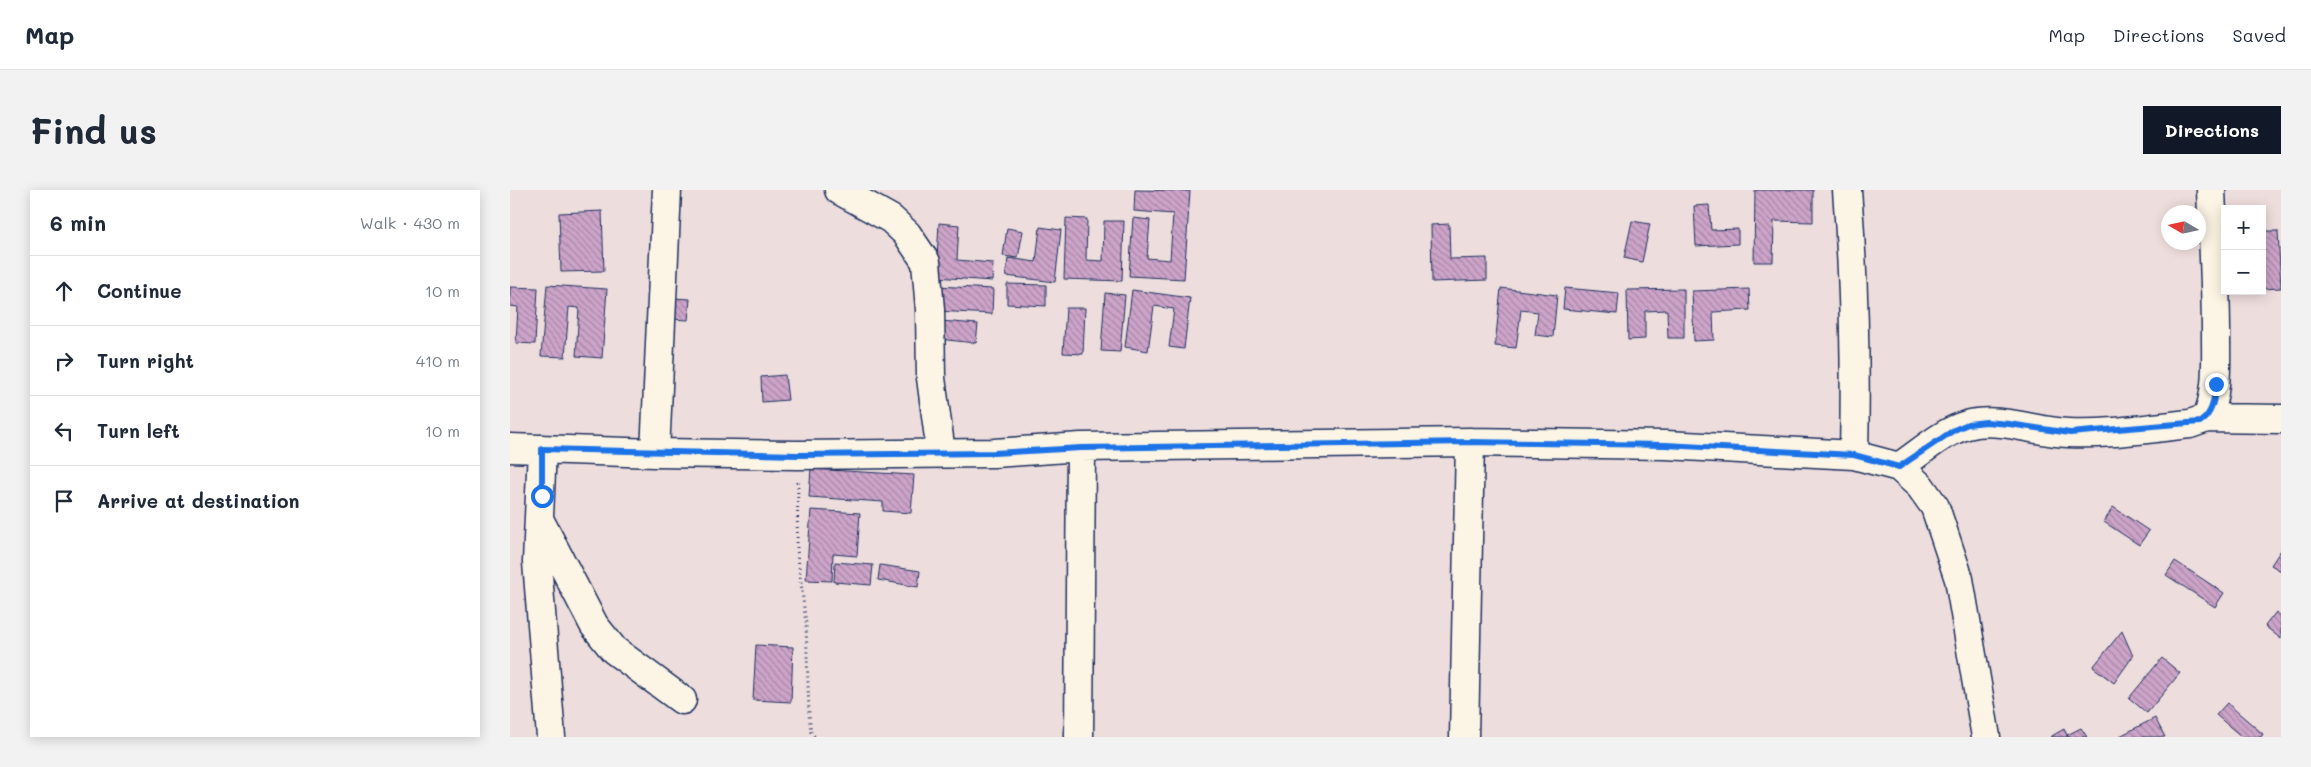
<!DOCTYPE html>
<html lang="en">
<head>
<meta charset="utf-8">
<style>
	body { margin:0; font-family:Mali,sans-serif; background:#f2f2f3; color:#1f2937 }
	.controls { position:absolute; right:15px; top:15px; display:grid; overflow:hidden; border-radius:0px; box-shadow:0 2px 12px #0003 }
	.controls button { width:45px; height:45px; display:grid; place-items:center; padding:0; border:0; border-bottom:1px solid #e0e1e3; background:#fff; color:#1f2937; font:25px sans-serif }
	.compass { position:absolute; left:1651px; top:15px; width:45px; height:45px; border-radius:50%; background:#fff; box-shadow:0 2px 12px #0003; rotate:279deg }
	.stop { position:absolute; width:15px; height:15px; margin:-11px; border:4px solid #1a73e8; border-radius:50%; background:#fff }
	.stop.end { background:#1a73e8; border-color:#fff; box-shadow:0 1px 5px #0008 }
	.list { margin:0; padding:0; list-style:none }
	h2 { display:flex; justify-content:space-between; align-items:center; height:65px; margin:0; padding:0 20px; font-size:21px }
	h2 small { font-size:16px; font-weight:400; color:#747a83 }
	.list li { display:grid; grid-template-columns:32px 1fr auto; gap:15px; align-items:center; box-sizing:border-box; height:70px; padding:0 20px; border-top:1px solid #e0e1e3 }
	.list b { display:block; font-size:19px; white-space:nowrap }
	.list em { font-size:16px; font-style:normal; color:#747a83 }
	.icon { flex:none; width:28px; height:28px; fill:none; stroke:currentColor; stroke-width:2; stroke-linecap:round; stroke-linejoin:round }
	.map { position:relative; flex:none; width:1771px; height:547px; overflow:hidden; border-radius:0px }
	header { display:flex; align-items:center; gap:30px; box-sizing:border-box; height:70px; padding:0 25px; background:#fff; border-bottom:1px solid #e0e1e3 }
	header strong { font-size:24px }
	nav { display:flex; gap:28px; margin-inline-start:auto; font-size:18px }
	.intro { display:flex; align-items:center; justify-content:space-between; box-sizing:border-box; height:120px; padding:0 30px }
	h1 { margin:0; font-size:35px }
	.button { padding:12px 22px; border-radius:0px; background:#111827; color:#fff; font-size:18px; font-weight:700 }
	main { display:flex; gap:30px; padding:0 30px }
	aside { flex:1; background:#fff; border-radius:0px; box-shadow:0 2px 12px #0003 }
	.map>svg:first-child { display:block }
	.building { fill:url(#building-back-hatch); stroke:#1b2f5e }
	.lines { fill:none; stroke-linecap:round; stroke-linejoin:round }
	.minor-casing { stroke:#1b2f5e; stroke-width:31 }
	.path { stroke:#1b2f5e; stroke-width:3; stroke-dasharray:1 4; stroke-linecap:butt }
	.minor { stroke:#fcf5e5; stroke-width:28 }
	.route { stroke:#1a73e8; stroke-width:6 }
</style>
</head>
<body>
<header>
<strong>Map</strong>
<nav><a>Map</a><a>Directions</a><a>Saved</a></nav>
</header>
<div class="intro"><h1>Find us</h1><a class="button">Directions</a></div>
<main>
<aside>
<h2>6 min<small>Walk · 430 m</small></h2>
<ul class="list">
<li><svg class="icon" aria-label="ahead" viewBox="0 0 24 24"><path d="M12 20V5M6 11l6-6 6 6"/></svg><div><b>Continue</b></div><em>10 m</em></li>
<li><svg class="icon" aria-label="right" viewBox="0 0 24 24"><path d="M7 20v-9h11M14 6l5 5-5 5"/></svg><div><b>Turn right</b></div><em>410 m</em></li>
<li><svg class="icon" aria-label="left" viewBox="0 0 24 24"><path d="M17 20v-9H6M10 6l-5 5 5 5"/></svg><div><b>Turn left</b></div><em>10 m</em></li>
<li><svg class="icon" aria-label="arrive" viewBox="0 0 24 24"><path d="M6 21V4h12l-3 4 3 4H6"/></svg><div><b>Arrive at destination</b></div></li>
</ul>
</aside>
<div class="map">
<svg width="1771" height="547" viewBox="0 0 1771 547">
	<defs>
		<pattern id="building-back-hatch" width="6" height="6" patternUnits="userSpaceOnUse" patternTransform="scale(1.25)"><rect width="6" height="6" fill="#cda4c9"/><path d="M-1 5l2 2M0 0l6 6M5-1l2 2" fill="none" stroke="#a686a6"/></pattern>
	</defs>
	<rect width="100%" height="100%" fill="#edd"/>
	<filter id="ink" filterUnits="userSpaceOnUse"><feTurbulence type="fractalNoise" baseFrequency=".02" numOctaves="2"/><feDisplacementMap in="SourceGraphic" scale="10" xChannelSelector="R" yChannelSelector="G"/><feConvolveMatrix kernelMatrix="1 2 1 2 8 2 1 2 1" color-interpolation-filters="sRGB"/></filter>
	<g filter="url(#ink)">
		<!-- building -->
		<path class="building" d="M625 0 680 1 674 89 619 86 623 28 640 30 637 68 660 70 663 24 624 21Z
			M1245 0H1303V32L1264 31 1263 72H1244Z
			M1199 15 1201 40 1228 39V54L1186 56 1184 16Z
			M92 21 94 81 51 82 49 23Z
			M556 28 577 29 576 70 593 71 594 31H614L612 91 554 89Z
			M1122 31 1140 34 1132 72 1114 68Z
			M429 33 449 35 447 70 483 73 482 91 426 87Z
			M939 34 940 69 977 68V90L922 92 921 35Z
			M530 37 551 40 545 92 496 86 498 68 526 72Z
			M497 38 513 41 508 68 493 66Z
			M1752 41H1768L1771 98 1752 99Z
			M497 94 536 95V116L497 114Z
			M37 95 97 99 92 168 66 166 69 118 59 117 55 167 31 166Z
			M427 96 483 99 482 124 426 121Z
			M0 97 28 98 25 154 6 153 8 117 0 116Z
			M991 98 1047 105 1043 147 1025 145 1028 122 1011 120 1006 158 985 156Z
			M1055 98 1109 103 1107 124 1053 119Z
			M1174 99V148H1158L1157 120 1135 121V149L1118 150 1117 100Z
			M1239 99 1240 120 1203 122 1204 150 1184 151 1182 101Z
			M622 100 680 108 674 159 659 157 664 119 644 116 638 161 615 157Z
			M595 103 615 105 610 162 591 161Z
			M163 108 180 109 178 130 161 129Z
			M556 118H575L573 164 553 163Z
			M430 131 468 134 466 153 428 149Z
			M275 185 278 210 252 212 251 187Z
			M301 279 404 285 401 323 373 321V312L299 307Z
			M1603 317 1639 341 1629 355 1594 332Z
			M301 320 350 323 347 366 323 364 322 391 296 390Z
			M1771 360V381L1761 375Z
			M1665 371 1714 403 1705 417 1656 385Z
			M325 372 363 375 361 395 324 392Z
			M370 375 410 381 408 397 368 390Z
			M1766 422 1771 426V449L1755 436Z
			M1612 441 1623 466 1604 493 1583 477Z
			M246 455 283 457 281 512 243 510Z
			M1652 468 1670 483 1637 523 1619 508Z
			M1717 513 1753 544 1751 547H1732L1706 525Z
			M1645 528 1655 547H1608Z
			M1571 538 1577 547H1558L1557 545Z
			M1554 539 1558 547H1540Z"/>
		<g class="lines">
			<defs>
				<path id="minor" d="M329 0 381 29 397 44 416 72 420 120 421 188 431 263
					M1337 0C1344 89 1346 176 1344 265
					M1697 228 1771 229
					M0 258 145 263 288 265 484 263 571 257 960 252 1156 255 1344 265 1389 277 1410 296 1425 317 1449 389 1476 547
					M32 259 27 372 41 547
					M145 263 157 0
					M1389 277C1410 263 1432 242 1457 235 1490 226 1525 242 1558 243 1598 245 1640 238 1680 234L1697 228C1708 201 1706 174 1706 145 1706 97 1703 48 1701 0
					M31 333 84 435 104 460 172 510
					M569 547 571 257
					M954 547 960 252"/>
			</defs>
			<!-- minor casing -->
			<use href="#minor" class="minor-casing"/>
			<!-- path -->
			<path class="path" d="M288 292 287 359 296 434 299 524 301 542 305 547"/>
			<!-- minor -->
			<use href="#minor" class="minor"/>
		</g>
	</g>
	<g class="lines" filter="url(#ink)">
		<!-- route -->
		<path class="route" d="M32 306V259L288 265 484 263 571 258 960 252 1156 255 1344 265 1389 277 1444 240 1458 234 1476 232 1499 234 1560 243 1690 232C1703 224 1704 209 1706 194"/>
	</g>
</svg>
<div class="controls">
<button>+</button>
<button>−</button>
</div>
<svg class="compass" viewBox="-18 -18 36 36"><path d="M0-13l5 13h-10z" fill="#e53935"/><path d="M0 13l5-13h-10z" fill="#747a83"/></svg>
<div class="stop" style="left:32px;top:306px"></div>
<div class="stop end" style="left:1706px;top:194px"></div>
</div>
</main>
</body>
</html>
